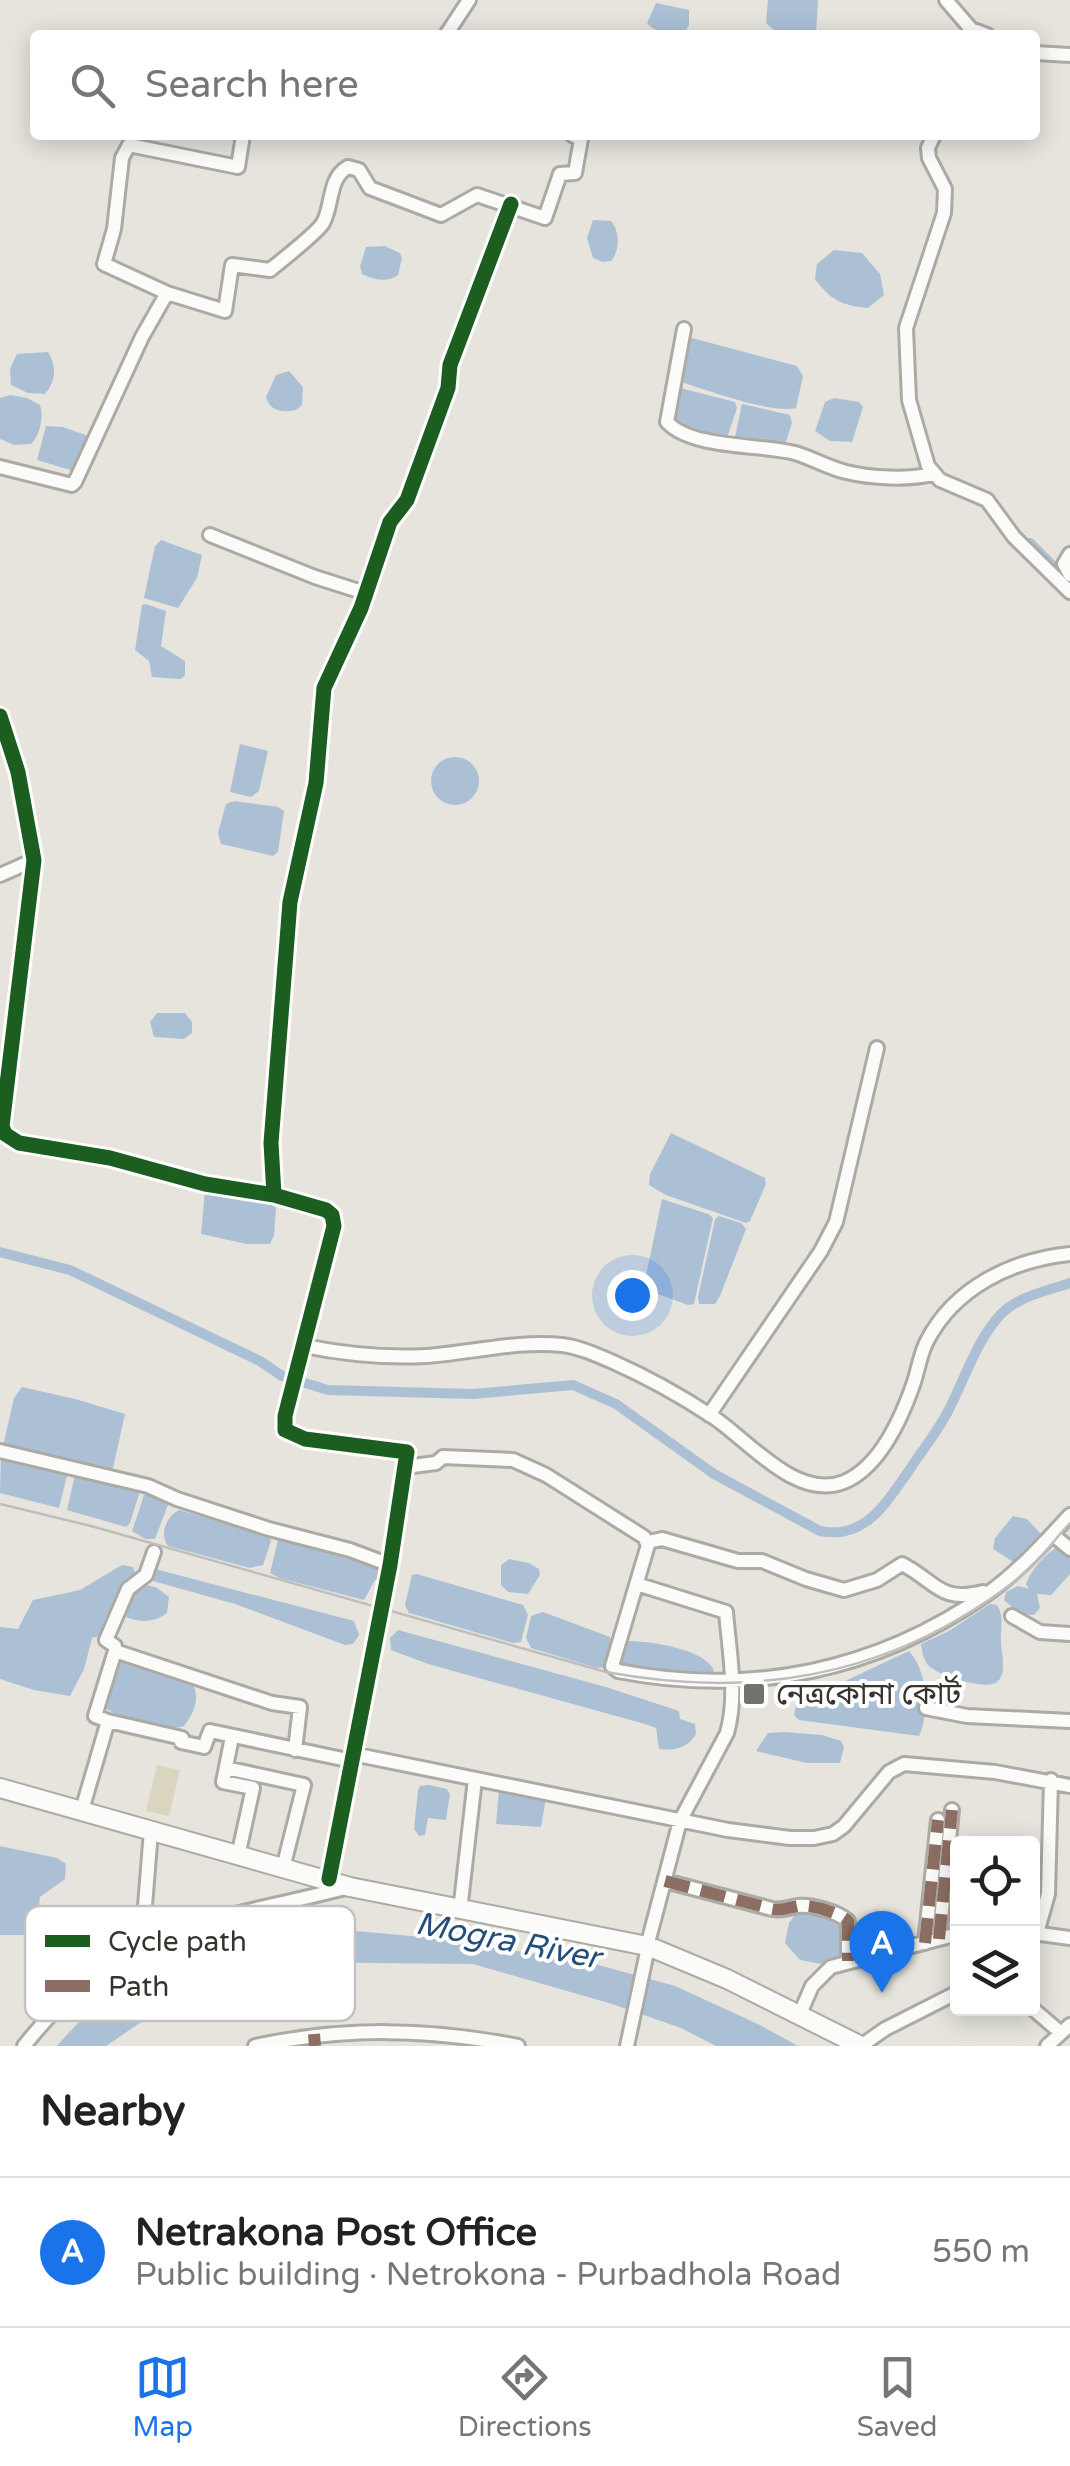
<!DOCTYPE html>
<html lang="en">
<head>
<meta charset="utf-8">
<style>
	body { margin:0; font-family:"Varela Round","Noto Sans Bengali",sans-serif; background:#f6f6f6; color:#222 }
	.controls { position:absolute; right:30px; bottom:30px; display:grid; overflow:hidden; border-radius:10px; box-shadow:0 5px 25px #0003 }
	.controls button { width:90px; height:90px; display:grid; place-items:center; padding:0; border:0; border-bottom:2px solid #e0e0e0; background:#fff; color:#222; font:50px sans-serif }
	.you { position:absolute; left:632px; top:1295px; width:35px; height:35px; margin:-25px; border:8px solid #fff; border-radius:50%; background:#1a73e8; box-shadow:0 0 0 15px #1a73e833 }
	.badge { display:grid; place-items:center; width:65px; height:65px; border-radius:50%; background:#1a73e8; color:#fff; font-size:32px; font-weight:700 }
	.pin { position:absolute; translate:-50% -82px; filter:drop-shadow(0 2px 5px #0008) }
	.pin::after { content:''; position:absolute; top:52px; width:35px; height:30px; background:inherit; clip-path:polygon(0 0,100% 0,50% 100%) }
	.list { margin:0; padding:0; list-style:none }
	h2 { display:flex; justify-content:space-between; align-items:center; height:130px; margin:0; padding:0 40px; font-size:42px }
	h2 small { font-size:32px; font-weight:400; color:#767676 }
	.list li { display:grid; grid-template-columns:65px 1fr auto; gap:30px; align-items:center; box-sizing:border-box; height:150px; padding:0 40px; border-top:2px solid #e0e0e0 }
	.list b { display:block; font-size:38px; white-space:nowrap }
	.list p { margin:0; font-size:32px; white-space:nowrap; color:#767676 }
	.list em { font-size:32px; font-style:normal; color:#767676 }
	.icon { flex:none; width:55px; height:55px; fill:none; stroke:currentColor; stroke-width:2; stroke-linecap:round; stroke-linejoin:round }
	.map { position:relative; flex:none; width:1070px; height:2046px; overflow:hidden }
	.search { position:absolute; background:#fff; box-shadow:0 5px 25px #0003; left:30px; right:30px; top:30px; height:110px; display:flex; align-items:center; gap:25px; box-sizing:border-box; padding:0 35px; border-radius:10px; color:#767676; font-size:38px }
	.sheet { height:280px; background:#fff }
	nav { display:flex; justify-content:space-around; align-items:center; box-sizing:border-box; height:140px; border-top:2px solid #e0e0e0; background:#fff; font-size:28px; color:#767676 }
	nav a { display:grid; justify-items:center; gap:5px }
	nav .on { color:#1a73e8 }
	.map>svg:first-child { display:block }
	.green { fill:#dad5bf }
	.water { fill:#acc0d5 }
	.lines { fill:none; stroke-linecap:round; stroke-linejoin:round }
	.canal { stroke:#acc0d5; stroke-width:10 }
	.minor-casing { stroke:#acaaa4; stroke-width:18 }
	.major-casing { stroke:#acaaa4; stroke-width:22 }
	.minor { stroke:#fbfbfa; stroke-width:12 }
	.major { stroke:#fbfbfa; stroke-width:18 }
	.rail { stroke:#bfbebc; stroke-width:2.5 }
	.quiet { stroke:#8d6e63; stroke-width:12; stroke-dasharray:25 12; stroke-linecap:butt }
	.cycleway-casing { stroke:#fff; stroke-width:21 }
	.cycleway { stroke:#1b5e20; stroke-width:15 }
	.poi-dot { fill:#74726c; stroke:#fff; stroke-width:4 }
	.labels { text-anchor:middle; stroke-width:8; stroke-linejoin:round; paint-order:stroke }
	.poi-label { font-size:30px; fill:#36342f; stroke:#fff; text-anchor:start }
	.water-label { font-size:32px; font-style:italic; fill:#224e79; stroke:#fff }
	.key { fill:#fff; stroke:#c3c2c1; stroke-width:2.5 }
	.key-label { font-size:28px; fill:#36342f }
</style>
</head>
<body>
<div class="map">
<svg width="1070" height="2046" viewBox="0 0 1070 2046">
	<rect width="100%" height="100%" fill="#e6e4dd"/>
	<!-- green -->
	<path class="green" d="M157 1765 180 1770 169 1816 146 1811Z"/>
	<!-- water -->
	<path class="water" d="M768 0H818L816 34C798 36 779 38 766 23Z
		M656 3 689 10V25L683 35C670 35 655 33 647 23Z
		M593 220 611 221C620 231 620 251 611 261L603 262 593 258 587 238Z
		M385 246 400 253 402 258 398 275C387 283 375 280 362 274L360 266 366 247Z
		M834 250 862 253 880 274 884 295 868 308C843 306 830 300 815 279L817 264Z
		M692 338 797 366 803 376 796 408C772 414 710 391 684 383L679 377 686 342Z
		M48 352C57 366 56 381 45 394L28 393 11 385 10 369 17 354Z
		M289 371 303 387 302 405 296 410C283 413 269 411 266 397L276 375Z
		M680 388 735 402 737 408 728 435 708 436 675 424 676 391Z
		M10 395 27 398 40 405C44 417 40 435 31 444L14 445 0 439V398Z
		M834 398 859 402 863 407 852 442 830 441 815 431 825 402Z
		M742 404 790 415 792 423 784 447 735 437Z
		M46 426 63 427 91 437 74 471 37 460Z
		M161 540 202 555 197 578 178 608 144 598 155 546Z
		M146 604 166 611 161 646 185 661V675L181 679 152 677 149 661 135 650 142 605Z
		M240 744 268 751 259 791 251 797 230 792Z
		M431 781a24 24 0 1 1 48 0a24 24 0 1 1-48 0Z
		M234 801 278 807 284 811 278 852 273 856 221 844 218 833 226 804Z
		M157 1013H185L192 1022V1033L184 1039 154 1037 150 1022Z
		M671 1133 765 1178 766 1184 750 1221 746 1223 666 1195 649 1185 650 1174Z
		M205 1190 270 1202 276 1208 274 1235 270 1244H247L201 1234Z
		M662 1199 708 1214 713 1218 694 1304 688 1305 647 1290 644 1285Z
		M719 1216 741 1223 746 1229 720 1296 715 1304H699L698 1297 715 1219Z
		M22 1387 75 1399 125 1414 113 1468 108 1472 3 1446 14 1398Z
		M1 1456 68 1472 59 1508 0 1493Z
		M75 1475 132 1486 140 1491 130 1523 126 1527 67 1510Z
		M151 1491 169 1502 155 1539H145L132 1531 144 1495Z
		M179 1510 268 1535 271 1541 263 1565 250 1568 168 1546C159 1534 166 1517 179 1510Z
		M1013 1516 1027 1519 1041 1534V1538L1015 1563 993 1549 995 1538Z
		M287 1537 384 1567 383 1580H375L364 1600 279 1578 270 1573 278 1540Z
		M1060 1546 1070 1551V1574L1051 1595 1037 1594 1040 1608 1034 1615C1021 1615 1013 1609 1004 1600L1006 1592 1018 1586 1029 1589 1026 1584C1031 1570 1046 1552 1060 1546Z
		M509 1559 529 1563 539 1569 540 1575 528 1594 508 1592 501 1585V1565Z
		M122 1565 133 1567 135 1573 127 1583 103 1635 92 1638 84 1669 70 1696 34 1690 0 1679V1627L18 1629 33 1600 80 1590Z
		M155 1569 354 1621 359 1635 353 1644 345 1645 235 1604 153 1581 150 1577Z
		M417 1574 523 1605 528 1615 521 1642 513 1643 409 1613 405 1605 412 1575Z
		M139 1584 156 1587 169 1597 167 1613C154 1623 138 1623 124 1616L127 1597Z
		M990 1604 997 1605C1005 1618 1000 1628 1001 1644 1002 1655 1007 1674 997 1682 986 1691 937 1675 929 1666 923 1660 922 1651 921 1644L949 1631Z
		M543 1612 610 1637 613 1645 606 1667 597 1668 531 1648 526 1638 531 1616Z
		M398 1630 606 1687 676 1710 679 1711 680 1719 695 1724 696 1734C688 1748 674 1751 659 1749L656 1728 645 1724 428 1664 391 1650 390 1638Z
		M628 1641C651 1641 704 1649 714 1670L710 1676 633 1673 618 1664 625 1642Z
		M909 1651C928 1672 930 1711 919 1736L799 1720 794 1715 796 1704Z
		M121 1660 189 1679C202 1694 195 1712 184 1726 169 1733 119 1718 105 1708L107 1691Z
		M784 1732 822 1735 841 1741 844 1747 840 1763H807L756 1751 768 1733Z
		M429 1785 447 1789 450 1794 446 1820 428 1818 425 1835 419 1836 414 1829 418 1790 420 1786Z
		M499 1790 546 1798 541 1827 496 1824Z
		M0 1846 57 1858 66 1864 65 1879 40 1897 37 1925 24 1935H0Z
		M799 1910 820 1911 845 1925 846 1950 827 1965 800 1960 785 1943 789 1923Z
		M311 1927 422 1937 584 1961 675 1986 758 2024 798 2046H716L681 2028 612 2004 473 1964 271 1962 218 1982 150 2016 106 2046H57C118 1972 219 1939 311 1927Z"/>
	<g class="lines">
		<!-- canal -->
		<path class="canal" d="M1030 543 1070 583
			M0 1252 70 1270 260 1361 282 1376 328 1390 473 1394 573 1385 616 1404 714 1474 820 1531C865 1540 885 1504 908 1472 920 1453 935 1435 946 1415 964 1382 975 1342 1001 1314 1019 1296 1047 1291 1070 1283"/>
		<defs>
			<path id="minor" d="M946 0 971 29 987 35
				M446 35 469 0
				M1035 53 1070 55
				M243 135 238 167 129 145 122 158 114 229 104 264 167 293 225 311 232 265 270 270C281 261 317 233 323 223 333 205 328 178 348 167L359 170 370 188 441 215 477 195 545 218 560 174 575 173 581 139 572 135
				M934 135 928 148 929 158 945 189 944 213 906 328 909 400 928 466 940 480 987 500 1014 537 1070 592
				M684 329 667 422C692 449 760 444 795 453 812 458 829 468 846 472 871 478 908 480 932 474
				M0 467 72 485 75 482 142 337 167 293
				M210 535 315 577 365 593
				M1070 554 1064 564 1070 575
				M0 716 18 772 34 860 2 1126 5 1134 19 1143 110 1158 205 1184 274 1195 326 1210 332 1215 334 1226 285 1416V1430L305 1439 407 1452 390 1565 329 1879
				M0 875 34 860
				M274 1195 271 1143 290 902 316 783 324 688 361 608 390 522 407 500 448 388 450 365 511 204
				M304 1346C344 1354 386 1358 426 1356 469 1353 520 1340 562 1345 579 1347 597 1355 613 1362 647 1377 681 1396 713 1417 747 1439 796 1501 844 1482 880 1467 901 1419 913 1385 918 1371 920 1354 927 1341 955 1287 1012 1260 1070 1254
				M709 1415 821 1251 836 1222 877 1048
				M0 1451 148 1486 177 1499 269 1529 350 1550 390 1565
				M405 1467 436 1463 443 1457 513 1460 546 1475 644 1537 648 1545 612 1666 618 1671C751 1697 876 1671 987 1594 1018 1572 1045 1542 1070 1515
				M1052 1534 1070 1549
				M648 1542 662 1539 738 1561H762L806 1579 844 1590 877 1580 902 1564C937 1582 939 1603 983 1592
				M640 1585 726 1612C729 1651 738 1694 727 1733L680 1821 649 1939
				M1012 1616 1040 1632 1070 1634
				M115 1651 272 1703 300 1707 295 1750
				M926 1708 967 1716 1070 1721
				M108 1721 95 1716 115 1651V1646L106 1640 128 1589 146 1575 154 1552
				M232 1737 223 1782 253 1788 238 1856
				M353 1754 728 1830 790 1838H814L833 1834 844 1826 889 1772 904 1764 995 1772 1070 1786
				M226 1768 304 1785 283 1868
				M82 1810 108 1721 182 1738 181 1742 204 1747 210 1731 352 1761
				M665 1881 772 1909C783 1911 787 1908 797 1906 811 1904 838 1912 848 1921V1961
				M460 1911 475 1779
				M1033 1933 1070 1938
				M1037 1933 1048 1894 1051 1780
				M939 1939 952 1810
				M147 1942 145 1906 151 1831
				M925 1943 938 1820
				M1032 2008 1061 2033
				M799 2016 812 1986 831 1967 958 1934
				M24 2046C123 1921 207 1924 349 1887
				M255 2046C344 2027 428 2028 518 2046
				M627 2046 647 1952
				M861 2046 885 2029 958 1992
				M1047 2046 1070 2025"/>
			<path id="major" d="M0 1788 350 1887 642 1945
				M655 1949 727 1979 861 2046"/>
		</defs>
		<!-- minor casing -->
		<use href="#minor" class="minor-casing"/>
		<!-- major casing -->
		<use href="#major" class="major-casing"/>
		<!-- minor -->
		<use href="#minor" class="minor"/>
		<!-- major -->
		<use href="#major" class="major"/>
		<!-- rail -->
		<path class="rail" d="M0 1504 91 1526 606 1672C724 1694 842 1684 948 1625 978 1608 1010 1588 1035 1563 1047 1550 1058 1536 1070 1523"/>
		<!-- quiet -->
		<path class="quiet" d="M665 1881 772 1909C783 1911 787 1908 797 1906 811 1904 838 1912 848 1921V1961
			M939 1939 952 1810
			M925 1943 938 1820
			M314 2034 315 2046"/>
		<defs>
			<path id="cycleway" d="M0 716 18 772 34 860 2 1126 5 1134 19 1143 110 1158 205 1184 274 1195 326 1210 332 1215 334 1226 285 1416V1430L305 1439 407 1452 390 1565 329 1879
				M274 1195 271 1143 290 902 316 783 324 688 361 608 390 522 407 500 448 388 450 365 511 204"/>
		</defs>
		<!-- cycleway casing -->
		<use href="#cycleway" class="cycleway-casing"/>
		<!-- cycleway -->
		<use href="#cycleway" class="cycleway"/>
	</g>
	<!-- markers -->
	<rect class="poi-dot" x="742" y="1682" width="24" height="24" rx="5"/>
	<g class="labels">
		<!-- poi labels -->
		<g class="poi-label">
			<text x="776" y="1704">নেত্রকোনা কোর্ট</text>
		</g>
		<!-- water labels -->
		<g class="water-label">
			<text transform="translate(508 1940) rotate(11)" y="11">Mogra River</text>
		</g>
	</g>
	<!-- legend -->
	<rect x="25" y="1906" width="330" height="115" rx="15" class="key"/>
	<rect x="45" y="1935" width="45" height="12" fill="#1b5e20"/>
	<rect x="45" y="1980" width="45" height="12" fill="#8d6e63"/>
	<g class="key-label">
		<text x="108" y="1951">Cycle path</text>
		<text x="108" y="1996">Path</text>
	</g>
</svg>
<div class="controls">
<button><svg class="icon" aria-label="locate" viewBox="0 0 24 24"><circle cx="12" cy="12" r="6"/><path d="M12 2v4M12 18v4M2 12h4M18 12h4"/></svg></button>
<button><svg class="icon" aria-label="layers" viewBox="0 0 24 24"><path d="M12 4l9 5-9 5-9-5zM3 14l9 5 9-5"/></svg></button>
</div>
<div class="you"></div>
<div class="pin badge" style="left:882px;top:1993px">A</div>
<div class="search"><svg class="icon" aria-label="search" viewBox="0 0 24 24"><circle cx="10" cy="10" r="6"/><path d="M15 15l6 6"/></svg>Search here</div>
</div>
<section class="sheet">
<h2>Nearby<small></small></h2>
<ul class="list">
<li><span class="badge">A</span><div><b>Netrakona Post Office</b><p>Public building · Netrokona - Purbadhola Road</p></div><em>550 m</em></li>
</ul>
</section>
<nav>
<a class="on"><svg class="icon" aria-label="map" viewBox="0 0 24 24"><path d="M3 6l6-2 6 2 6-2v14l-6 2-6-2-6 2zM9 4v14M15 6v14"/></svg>Map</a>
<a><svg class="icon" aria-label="directions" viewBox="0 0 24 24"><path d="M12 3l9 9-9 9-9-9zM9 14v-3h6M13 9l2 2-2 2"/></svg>Directions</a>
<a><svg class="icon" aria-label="saved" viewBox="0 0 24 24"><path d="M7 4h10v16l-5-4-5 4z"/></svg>Saved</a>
</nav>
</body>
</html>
